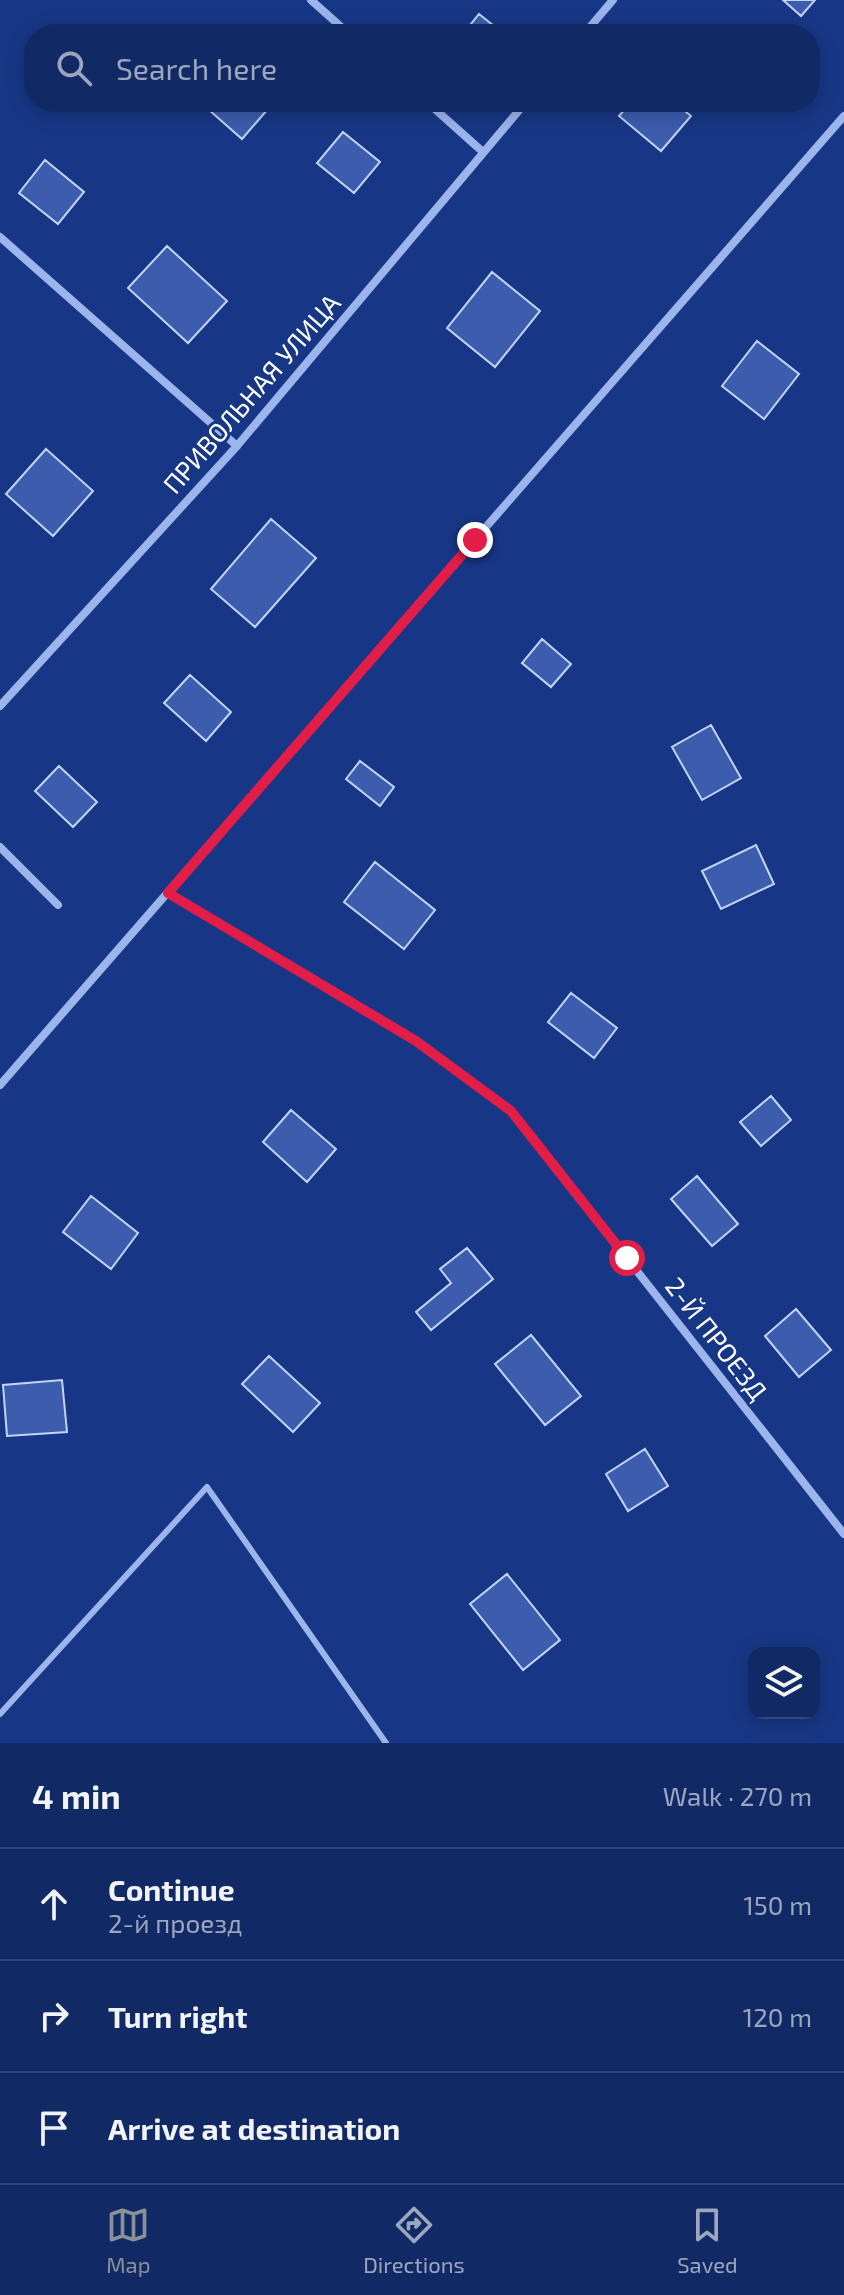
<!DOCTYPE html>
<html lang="en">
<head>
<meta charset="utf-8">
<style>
	body { margin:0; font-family:"Exo 2",sans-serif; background:#1a316a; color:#f1f3f6 }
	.controls { position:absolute; right:24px; bottom:24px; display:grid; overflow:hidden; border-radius:16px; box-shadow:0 4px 20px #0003 }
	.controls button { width:72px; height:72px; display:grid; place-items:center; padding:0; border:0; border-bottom:2px solid #304578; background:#112964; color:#f1f3f6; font:40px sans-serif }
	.stop { position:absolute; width:24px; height:24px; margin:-18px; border:6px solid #e11d48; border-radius:50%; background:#fff }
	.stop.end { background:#e11d48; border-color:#fff; box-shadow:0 2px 8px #0008 }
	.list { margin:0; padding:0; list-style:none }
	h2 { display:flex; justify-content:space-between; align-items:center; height:104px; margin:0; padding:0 32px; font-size:34px }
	h2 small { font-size:26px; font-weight:400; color:#9ca6bf }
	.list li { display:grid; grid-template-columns:52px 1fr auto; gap:24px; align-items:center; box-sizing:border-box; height:112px; padding:0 32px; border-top:2px solid #304578 }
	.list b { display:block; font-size:30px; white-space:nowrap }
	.list p { margin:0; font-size:26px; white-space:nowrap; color:#9ca6bf }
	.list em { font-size:26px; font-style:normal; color:#9ca6bf }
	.icon { flex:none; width:44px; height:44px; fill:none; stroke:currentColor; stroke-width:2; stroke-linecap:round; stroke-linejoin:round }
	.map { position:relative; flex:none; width:844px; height:1743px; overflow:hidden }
	.search { position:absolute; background:#112964; box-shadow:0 4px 20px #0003; left:24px; right:24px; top:24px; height:88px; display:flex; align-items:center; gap:20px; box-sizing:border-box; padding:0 28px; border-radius:32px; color:#9ca6bf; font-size:30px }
	.sheet { height:440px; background:#112964 }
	nav { display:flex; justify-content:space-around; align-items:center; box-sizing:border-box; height:112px; border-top:2px solid #304578; background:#112964; font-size:22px; color:#9ca6bf }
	nav a { display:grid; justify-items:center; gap:4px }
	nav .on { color:#8c9099 }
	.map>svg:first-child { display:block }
	.building { fill:#3c5dae; stroke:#c3d3fa; stroke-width:2 }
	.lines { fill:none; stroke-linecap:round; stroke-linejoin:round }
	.service { stroke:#9db5ed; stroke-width:6 }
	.minor { stroke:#9db5ed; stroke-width:8 }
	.route { stroke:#e11d48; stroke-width:10 }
	.labels { text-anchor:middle; stroke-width:6; stroke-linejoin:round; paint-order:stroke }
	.street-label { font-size:26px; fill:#fff; stroke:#173786 }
</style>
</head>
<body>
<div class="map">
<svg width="844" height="1743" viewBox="0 0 844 1743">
	<rect width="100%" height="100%" fill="#173786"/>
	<!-- building -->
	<path class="building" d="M783 0H815L801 16Z
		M479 14 504 34H463Z
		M200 102H274L242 139Z
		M631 102H674L691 116 661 151 619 116Z
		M343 132 380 162 354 193 317 163Z
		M45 160 84 192 58 224 19 193Z
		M167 246 227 301 188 343 128 288Z
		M492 272 540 311 495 367 447 328Z
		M757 341 799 374 764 419 722 386Z
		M46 449 93 491 53 536 6 494Z
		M271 519 316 558 255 627 211 589Z
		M542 639 571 664 551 687 522 663Z
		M190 675 231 712 206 741 164 703Z
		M711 725 741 778 702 800 672 747Z
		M360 761 394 787 380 806 346 779Z
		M59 766 97 802 73 827 35 791Z
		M756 845 774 884 721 909 702 871Z
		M375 862 435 910 404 949 344 902Z
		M571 993 617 1028 594 1058 548 1022Z
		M771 1096 791 1120 761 1146 740 1122Z
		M291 1110 336 1149 307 1182 263 1142Z
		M697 1176 738 1224 712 1246 671 1199Z
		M91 1196 138 1233 111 1269 63 1232Z
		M467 1248 493 1279 431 1330 416 1312 451 1283 440 1269Z
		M796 1309 831 1350 799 1377 765 1336Z
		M531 1335 581 1396 545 1425 495 1364Z
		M269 1356 320 1403 293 1432 242 1384Z
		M62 1380 67 1432 7 1436 3 1385Z
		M645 1449 668 1486 628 1511 606 1474Z
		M507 1574 560 1640 523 1670 470 1604Z"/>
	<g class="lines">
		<!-- service -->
		<path class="service" d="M0 1714 207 1487 386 1743"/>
		<!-- minor -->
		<path class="minor" d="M311 0 349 34
			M584 34 613 0
			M427 102 483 152
			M0 237 237 446
			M0 706 237 446 526 102
			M0 847 58 905
			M168 893 416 1041 511 1111 844 1534
			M0 1085 844 116"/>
	</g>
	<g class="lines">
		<!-- route -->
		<path class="route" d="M475 540 168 893 416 1041 511 1111 627 1258"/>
	</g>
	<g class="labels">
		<!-- street labels -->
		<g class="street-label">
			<text transform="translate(252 394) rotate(-49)" y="9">ПРИВОЛЬНАЯ УЛИЦА</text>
			<text transform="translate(716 1339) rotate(52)" y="9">2-Й ПРОЕЗД</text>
		</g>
	</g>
</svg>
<div class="controls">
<button><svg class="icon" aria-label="layers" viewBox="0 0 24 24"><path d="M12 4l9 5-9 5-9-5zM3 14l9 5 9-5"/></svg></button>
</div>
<div class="stop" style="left:627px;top:1258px"></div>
<div class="stop end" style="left:475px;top:540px"></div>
<div class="search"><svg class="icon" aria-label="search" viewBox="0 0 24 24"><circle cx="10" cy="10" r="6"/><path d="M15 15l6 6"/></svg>Search here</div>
</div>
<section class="sheet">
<h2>4 min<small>Walk · 270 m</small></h2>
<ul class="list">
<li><svg class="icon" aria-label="ahead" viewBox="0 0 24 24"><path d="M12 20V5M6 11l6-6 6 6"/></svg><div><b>Continue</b><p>2-й проезд</p></div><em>150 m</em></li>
<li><svg class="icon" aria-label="right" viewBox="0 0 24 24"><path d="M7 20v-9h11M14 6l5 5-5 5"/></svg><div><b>Turn right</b></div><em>120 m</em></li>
<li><svg class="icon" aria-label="arrive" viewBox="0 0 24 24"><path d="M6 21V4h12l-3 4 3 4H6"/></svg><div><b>Arrive at destination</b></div></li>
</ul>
</section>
<nav>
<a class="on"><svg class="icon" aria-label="map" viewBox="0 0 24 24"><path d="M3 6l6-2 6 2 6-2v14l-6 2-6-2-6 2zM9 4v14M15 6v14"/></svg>Map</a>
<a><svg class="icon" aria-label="directions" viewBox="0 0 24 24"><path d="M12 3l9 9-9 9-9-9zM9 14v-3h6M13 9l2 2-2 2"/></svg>Directions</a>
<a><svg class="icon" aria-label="saved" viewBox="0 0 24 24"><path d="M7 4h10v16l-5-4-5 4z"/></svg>Saved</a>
</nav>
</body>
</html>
